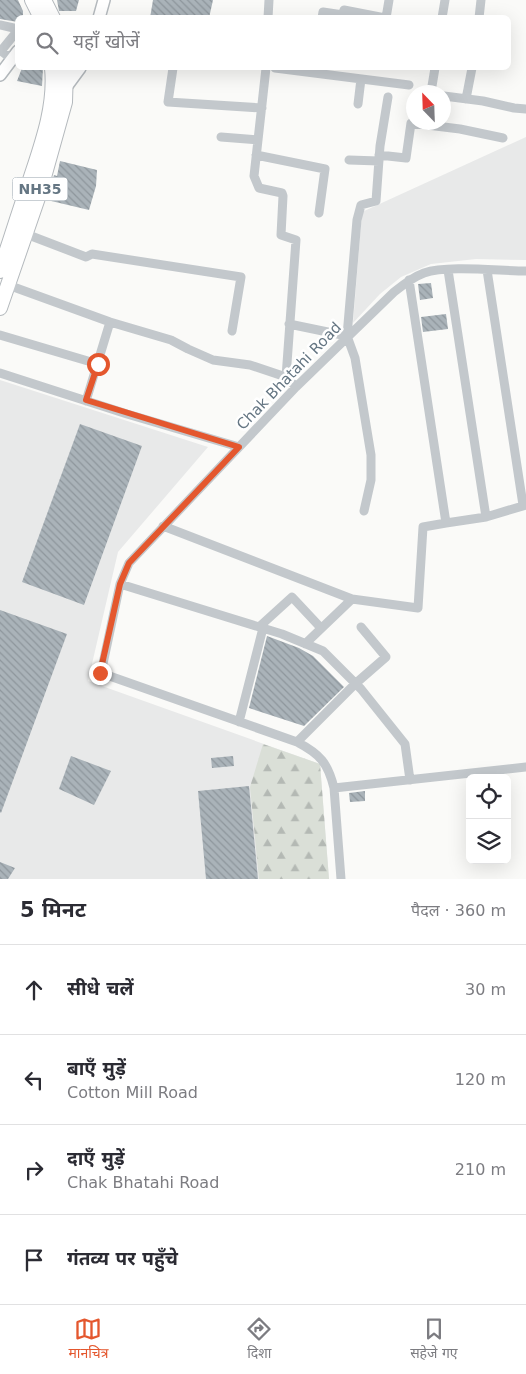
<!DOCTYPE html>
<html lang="hi">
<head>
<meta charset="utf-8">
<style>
	body { margin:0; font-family:"DejaVu Sans","Noto Sans Devanagari",sans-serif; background:#f7f7f7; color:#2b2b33 }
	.controls { position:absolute; right:15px; bottom:15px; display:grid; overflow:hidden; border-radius:8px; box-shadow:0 5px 20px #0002 }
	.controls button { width:45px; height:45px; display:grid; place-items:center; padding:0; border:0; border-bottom:1px solid #e1e1e2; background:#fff; color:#2b2b33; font:25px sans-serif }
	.compass { position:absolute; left:406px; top:85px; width:45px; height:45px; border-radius:50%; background:#fff; box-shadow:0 5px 20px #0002; rotate:337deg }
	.stop { position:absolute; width:15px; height:15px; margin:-11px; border:4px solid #e4572e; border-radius:50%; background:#fff }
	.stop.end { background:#e4572e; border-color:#fff; box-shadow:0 1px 5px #0008 }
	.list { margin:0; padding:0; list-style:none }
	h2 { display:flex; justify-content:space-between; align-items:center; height:65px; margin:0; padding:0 20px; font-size:21px }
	h2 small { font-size:16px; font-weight:400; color:#7c7c81 }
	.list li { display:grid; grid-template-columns:32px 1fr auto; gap:15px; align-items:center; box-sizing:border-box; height:90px; padding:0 20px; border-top:1px solid #e1e1e2 }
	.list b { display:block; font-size:19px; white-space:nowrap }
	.list p { margin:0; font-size:16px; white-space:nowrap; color:#7c7c81 }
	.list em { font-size:16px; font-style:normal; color:#7c7c81 }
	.icon { flex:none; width:28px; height:28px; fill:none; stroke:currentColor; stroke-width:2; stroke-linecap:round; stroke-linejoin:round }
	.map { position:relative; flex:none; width:526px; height:879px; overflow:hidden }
	.search { position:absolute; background:#fff; box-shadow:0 5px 20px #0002; left:15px; right:15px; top:15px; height:55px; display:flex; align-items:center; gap:12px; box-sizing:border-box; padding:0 18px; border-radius:8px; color:#7c7c81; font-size:19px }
	.sheet { height:425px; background:#fff }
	nav { display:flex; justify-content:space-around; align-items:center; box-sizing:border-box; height:70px; border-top:1px solid #e1e1e2; background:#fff; font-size:14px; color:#7c7c81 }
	nav a { display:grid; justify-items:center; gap:2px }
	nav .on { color:#e4572e }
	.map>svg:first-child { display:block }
	.built { fill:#e8e9e9 }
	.forest { fill:url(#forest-firs) }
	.building { fill:url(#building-back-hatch) }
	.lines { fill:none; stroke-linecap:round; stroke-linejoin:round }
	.major-casing { stroke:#b5babe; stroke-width:14 }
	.highway-casing { stroke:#b4b9bd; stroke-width:16 }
	.minor { stroke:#c3c8cc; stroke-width:9 }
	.major { stroke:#fff; stroke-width:11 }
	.highway { stroke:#fff; stroke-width:14 }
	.route { stroke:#e4572e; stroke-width:6 }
	.labels { text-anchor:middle; stroke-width:5; stroke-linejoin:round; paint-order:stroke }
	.shield { fill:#fff; stroke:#939fa8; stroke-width:1 }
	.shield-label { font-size:14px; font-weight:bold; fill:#657683 }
	.street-label { font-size:15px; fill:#657683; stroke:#fff }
</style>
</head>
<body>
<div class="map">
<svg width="526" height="879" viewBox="0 0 526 879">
	<defs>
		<pattern id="forest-firs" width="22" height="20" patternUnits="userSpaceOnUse" patternTransform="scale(1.25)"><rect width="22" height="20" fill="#dadfd7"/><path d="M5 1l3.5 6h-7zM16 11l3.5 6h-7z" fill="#b4b9b4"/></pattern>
		<pattern id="building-back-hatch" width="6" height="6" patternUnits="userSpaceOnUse" patternTransform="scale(1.25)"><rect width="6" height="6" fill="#aab3b9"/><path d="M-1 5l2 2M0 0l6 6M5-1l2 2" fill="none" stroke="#8e969c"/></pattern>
	</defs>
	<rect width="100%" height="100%" fill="#fafaf8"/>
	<!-- built -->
	<path class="built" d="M526 137V260L476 259 431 264 401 277 380 294 353 323 362 212Z
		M0 380 208 447 118 552 88 681 320 764 329 879H0Z"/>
	<!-- forest -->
	<path class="forest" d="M263 744 320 764 329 879H259L250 787Z"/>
	<!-- building -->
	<path class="building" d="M0 0H18L23 11V18H18V22L0 19Z
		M57 0H79L76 11H59Z
		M153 0H213L209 18H150Z
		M22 68H43L42 86 17 81Z
		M60 161 97 170 96 186 89 210 47 200 54 175 57 176Z
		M431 283 433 298 420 300 418 284Z
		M446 314 448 329 423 332 421 317Z
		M80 424 142 446 84 605 22 582Z
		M0 610 67 634 1 813 0 812Z
		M267 636 299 648 313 656 344 687 304 726 249 708Z
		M71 756 111 771 94 805 59 789Z
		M233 756 234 766 212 768 211 758Z
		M249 786 258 879H206L198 791Z
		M365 791V801L350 802 349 793Z
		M0 862 15 868 8 879H0Z"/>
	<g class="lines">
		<defs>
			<path id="major" d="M99 18 104 0
				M0 75 18 51
				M66 87 80 68"/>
			<path id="highway" d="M32 0 41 18
				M44 0 53 18
				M0 271C10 241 19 212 29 183 41 146 56 107 52 68
				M0 308 39 195 65 102 66 68"/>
		</defs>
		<!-- major casing -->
		<use href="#major" class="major-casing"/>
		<!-- highway casing -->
		<use href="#highway" class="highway-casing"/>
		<!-- minor -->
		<path class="minor" d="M268 18 269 0
			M322 18 323 12 343 15 344 10 385 18
			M386 18 389 0
			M442 18 445 0
			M479 18 481 0
			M0 25 18 29
			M12 59 1 51 18 30
			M173 68 168 102 262 108
			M266 68 254 176 259 188 282 193 283 196 281 235 296 240 286 377
			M275 68 409 85
			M431 92 435 68
			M444 96 483 101 514 108 526 109
			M466 99 472 68
			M358 104 361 79
			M221 137 258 140
			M256 155 325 169 319 213
			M379 155 406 158 411 123 460 129 503 138
			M349 160 379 161
			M26 234 86 257 92 254 241 277 232 331
			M448 270 486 517
			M487 270 523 505
			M409 280 446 523 486 517 526 505
			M8 285 110 322 171 340 188 349 213 360 250 365 286 377 296 387
			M289 324 347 336
			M0 335 98 364
			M0 373 127 414 239 447
			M86 401 110 322
			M364 511 371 480V455L355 358 347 336 357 220 361 205 376 201 380 146 388 97
			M163 526 352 599 418 608 423 527 446 523
			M120 584 282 634 323 651 361 689 405 744 410 780
			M259 627 292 597 321 628
			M305 644 352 599
			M239 722 263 628
			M297 742 355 684 386 657 361 627
			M334 788 526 767
			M341 879 334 788C328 763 320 754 297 742L101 673 120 584 129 563 296 387 394 292C404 284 413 277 424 273 448 265 499 271 526 271"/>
		<!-- major -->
		<use href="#major" class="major"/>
		<!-- highway -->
		<use href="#highway" class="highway"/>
	</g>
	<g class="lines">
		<!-- route -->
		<path class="route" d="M98 364 86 400 239 447 129 563 120 584 100 673"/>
	</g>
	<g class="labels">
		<!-- shield labels -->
		<rect class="shield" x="12.5" y="177.5" width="55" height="23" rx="4"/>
		<g class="shield-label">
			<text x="40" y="194">NH35</text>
		</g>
		<!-- street labels -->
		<g class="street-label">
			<text transform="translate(289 376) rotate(-46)" y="5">Chak Bhatahi Road</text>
		</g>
	</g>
</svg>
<div class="controls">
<button><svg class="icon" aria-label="locate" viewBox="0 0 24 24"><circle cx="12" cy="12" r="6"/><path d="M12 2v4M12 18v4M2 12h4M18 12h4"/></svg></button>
<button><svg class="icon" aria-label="layers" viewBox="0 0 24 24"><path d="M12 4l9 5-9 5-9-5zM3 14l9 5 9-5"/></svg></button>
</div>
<svg class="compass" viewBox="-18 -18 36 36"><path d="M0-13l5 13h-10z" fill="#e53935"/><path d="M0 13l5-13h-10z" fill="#7c7c81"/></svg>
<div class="stop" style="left:98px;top:364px"></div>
<div class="stop end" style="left:100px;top:673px"></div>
<div class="search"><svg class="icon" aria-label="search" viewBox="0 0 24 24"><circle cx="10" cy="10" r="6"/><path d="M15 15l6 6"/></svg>यहाँ खोजें</div>
</div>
<section class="sheet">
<h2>5 मिनट<small>पैदल · 360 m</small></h2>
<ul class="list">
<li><svg class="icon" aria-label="ahead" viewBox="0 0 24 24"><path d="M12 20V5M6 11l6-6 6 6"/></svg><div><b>सीधे चलें</b></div><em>30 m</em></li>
<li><svg class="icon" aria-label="left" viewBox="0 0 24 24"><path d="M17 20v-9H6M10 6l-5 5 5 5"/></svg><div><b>बाएँ मुड़ें</b><p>Cotton Mill Road</p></div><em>120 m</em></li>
<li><svg class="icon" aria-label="right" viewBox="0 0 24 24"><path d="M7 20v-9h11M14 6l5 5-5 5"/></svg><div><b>दाएँ मुड़ें</b><p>Chak Bhatahi Road</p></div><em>210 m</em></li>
<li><svg class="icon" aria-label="arrive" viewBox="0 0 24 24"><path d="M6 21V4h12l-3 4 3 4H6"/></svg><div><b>गंतव्य पर पहुँचे</b></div></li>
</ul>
</section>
<nav>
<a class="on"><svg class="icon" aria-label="map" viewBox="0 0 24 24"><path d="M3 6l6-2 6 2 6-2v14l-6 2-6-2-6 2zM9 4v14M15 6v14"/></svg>मानचित्र</a>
<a><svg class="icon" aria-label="directions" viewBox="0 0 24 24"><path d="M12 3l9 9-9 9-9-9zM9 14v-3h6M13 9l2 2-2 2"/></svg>दिशा</a>
<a><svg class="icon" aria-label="saved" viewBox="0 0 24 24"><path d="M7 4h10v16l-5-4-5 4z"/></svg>सहेजे गए</a>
</nav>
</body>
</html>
